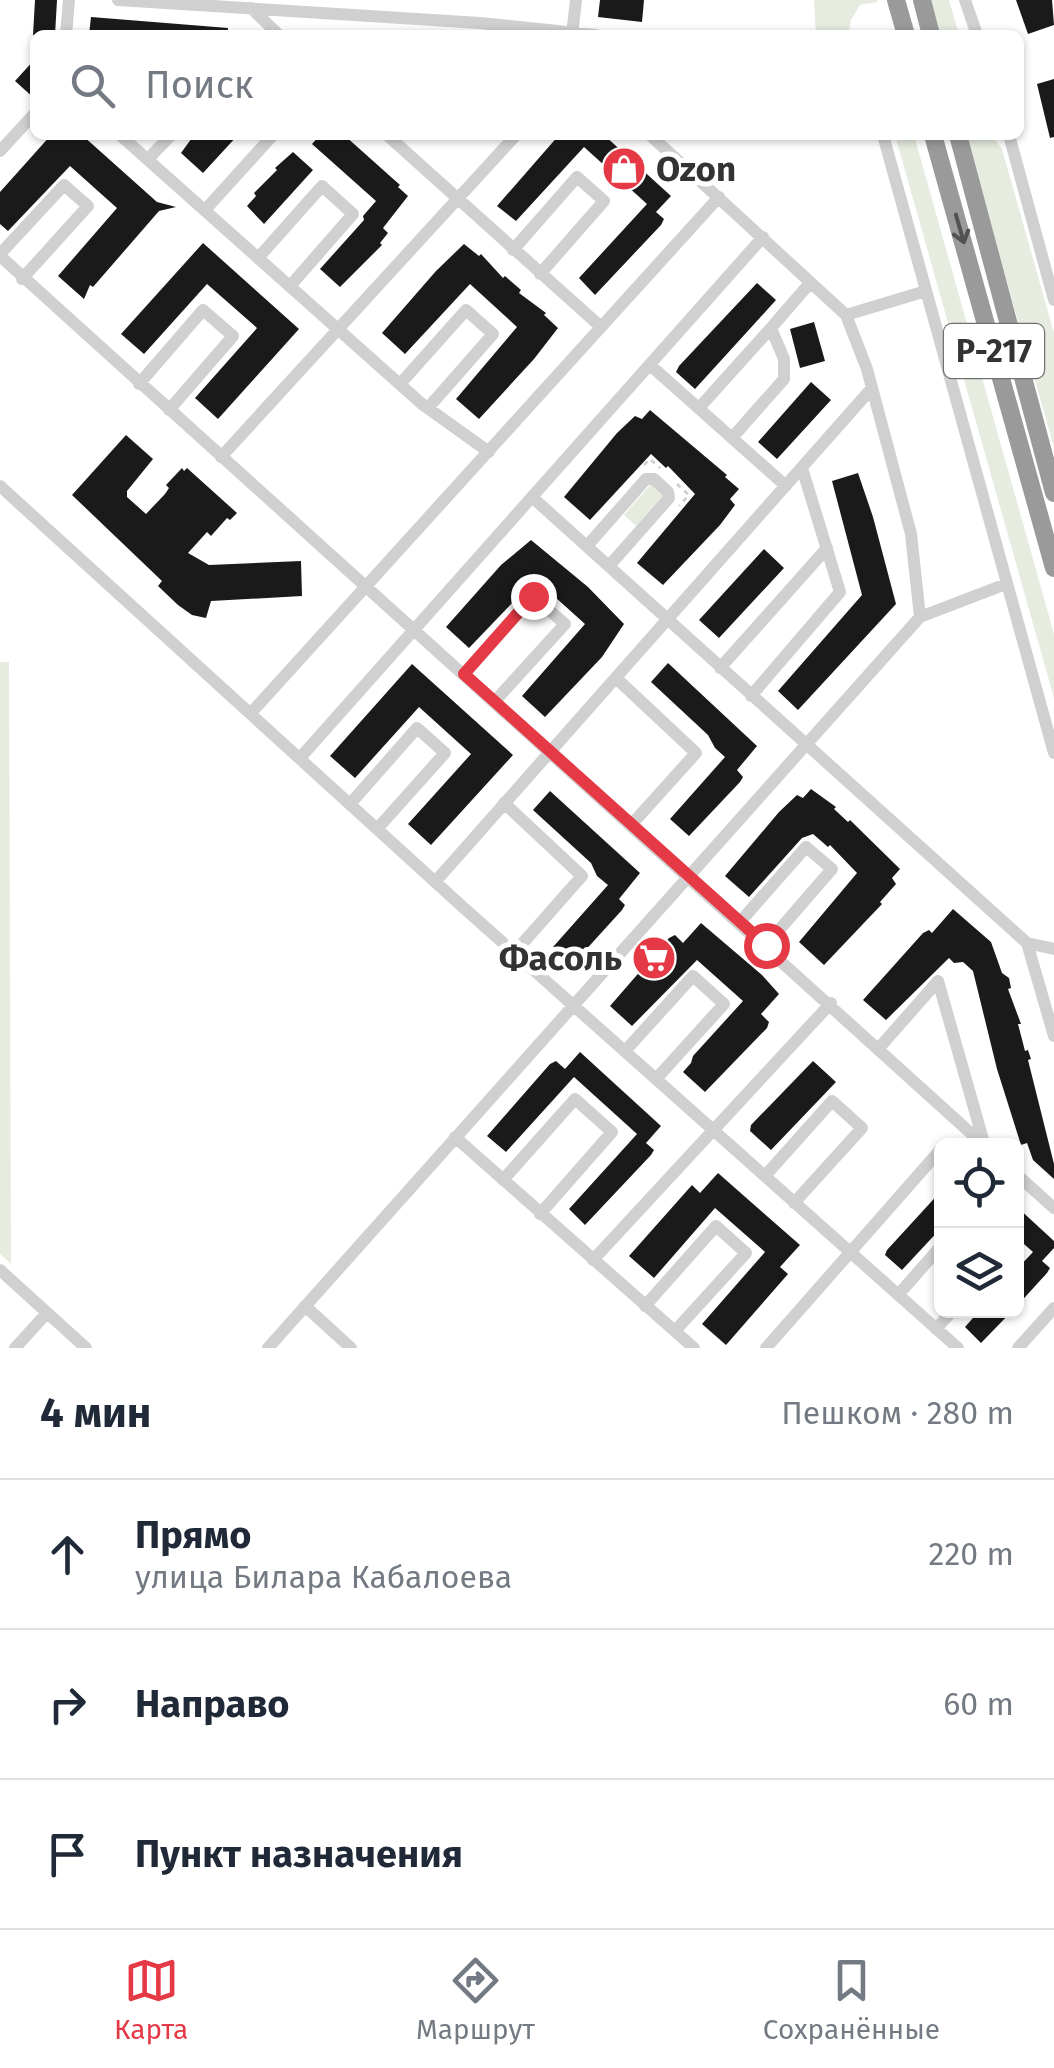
<!DOCTYPE html>
<html lang="ru">
<head>
<meta charset="utf-8">
<style>
	body { margin:0; font-family:"Fira Sans",sans-serif; background:#f6f6f7; color:#1f2937 }
	.controls { position:absolute; right:30px; bottom:30px; display:grid; overflow:hidden; border-radius:15px; box-shadow:0 2px 8px #0004 }
	.controls button { width:90px; height:90px; display:grid; place-items:center; padding:0; border:0; border-bottom:2px solid #e0e1e3; background:#fff; color:#1f2937; font:50px sans-serif }
	.stop { position:absolute; width:30px; height:30px; margin:-22px; border:8px solid #e63946; border-radius:50%; background:#fff }
	.stop.end { background:#e63946; border-color:#fff; box-shadow:0 2px 10px #0008 }
	.list { margin:0; padding:0; list-style:none }
	h2 { display:flex; justify-content:space-between; align-items:center; height:130px; margin:0; padding:0 40px; font-size:42px }
	h2 small { font-size:32px; font-weight:400; color:#747a83 }
	.list li { display:grid; grid-template-columns:65px 1fr auto; gap:30px; align-items:center; box-sizing:border-box; height:150px; padding:0 40px; border-top:2px solid #e0e1e3 }
	.list b { display:block; font-size:38px; white-space:nowrap }
	.list p { margin:0; font-size:32px; white-space:nowrap; color:#747a83 }
	.list em { font-size:32px; font-style:normal; color:#747a83 }
	.icon { flex:none; width:55px; height:55px; fill:none; stroke:currentColor; stroke-width:2; stroke-linecap:round; stroke-linejoin:round }
	.map { position:relative; flex:none; width:1054px; height:1348px; overflow:hidden }
	.search { position:absolute; background:#fff; box-shadow:0 2px 8px #0004; left:30px; right:30px; top:30px; height:110px; display:flex; align-items:center; gap:25px; box-sizing:border-box; padding:0 35px; border-radius:15px; color:#747a83; font-size:38px }
	.sheet { height:580px; background:#fff }
	nav { display:flex; justify-content:space-around; align-items:center; box-sizing:border-box; height:140px; border-top:2px solid #e0e1e3; background:#fff; font-size:28px; color:#747a83 }
	nav a { display:grid; justify-items:center; gap:5px }
	nav .on { color:#e63946 }
	.map>svg:first-child { display:block }
	.green { fill:#e6ecdf }
	.building { fill:#1a1a1a }
	.lines { fill:none; stroke-linecap:round; stroke-linejoin:round }
	.path { stroke:#cdcdcd; stroke-width:2.5; stroke-dasharray:5 5; stroke-linecap:butt }
	.minor { stroke:#d0d0d0; stroke-width:12 }
	.highway { stroke:#9a9a9a; stroke-width:18 }
	.oneway { stroke:#525252 }
	.route { stroke:#e63946; stroke-width:12 }
	.labels { text-anchor:middle; stroke-width:10; stroke-linejoin:round; paint-order:stroke }
	.shield { fill:#fff; stroke:#707070; stroke-width:2.5 }
	.shield-label { font-size:32px; font-weight:bold; fill:#333 }
	.poi-label { font-size:35px; font-weight:bold; fill:#333; stroke:#fff; text-anchor:start }
</style>
</head>
<body>
<div class="map">
<svg width="1054" height="1348" viewBox="0 0 1054 1348">
	<rect width="100%" height="100%" fill="#fff"/>
	<!-- green -->
	<path class="green" d="M814 0H877V2L860 5 851 20 848 35H816Z
		M927 0H949L959 35H937Z
		M895 135H914L1054 634V698Z
		M965 135H991L1002 149 1054 333V447Z
		M653 482 665 493 636 526 624 515Z
		M0 662H9L11 1264 0 1254Z"/>
	<!-- building -->
	<path class="building" d="M35 0H57L55 35H33Z
		M600 0H644L642 22 598 17Z
		M1016 0H1052L1054 25 1028 34Z
		M91 17 228 28 227 35H89Z
		M35 59V99L15 81Z
		M1054 79V137L1050 138 1037 84Z
		M51 135H82L157 202 176 207 159 211 93 287 90 285 84 299 58 276 117 208 99 192 70 166 8 231 0 224V192Z
		M194 135H238L203 173 181 153Z
		M320 135H344L400 185 398 187 408 196 383 228 388 233 380 243 382 245 340 287 320 269 364 220 363 216 376 201 312 144Z
		M559 135H604L671 196 656 212 664 219 661 225 595 295 579 278 647 204 584 147 516 221 497 206Z
		M293 152 313 170 264 224 247 206 256 196 254 193 277 170 275 168Z
		M203 243 299 329 218 419 195 398 257 328 207 284 144 354 121 334Z
		M464 244 479 256 481 254 503 278 505 276 521 290 519 293 546 313 544 315 558 328 534 359 479 419 456 399 517 327 470 284 405 354 382 333 436 271Z
		M757 283 776 300 695 389 676 372 679 366Z
		M814 322 825 361 800 368 790 329Z
		M811 382 831 400 777 459 758 442Z
		M650 410 727 475 725 477 739 489 730 499 735 505 720 525 663 585 637 563 695 494 668 466 666 468 651 454 590 520 564 497 617 433 635 416 642 419Z
		M126 435 153 459 127 491V497L146 514 165 494 169 488 166 485 182 468 184 471 187 468 237 513 230 520 227 518 211 536 207 532 188 553 209 565 301 561 302 596 211 601 206 618 192 615 178 605 158 586 162 581 72 495Z
		M858 473 873 517 896 604 798 710 778 691 862 595 832 481Z
		M531 540 588 587 624 624 602 657 545 717 522 696 585 624 535 579 469 648 446 627 501 565Z
		M764 549 784 568 719 638 699 620Z
		M668 663 757 746 737 770 743 777 740 782 689 836 670 819 725 757 715 748 708 735 651 682Z
		M412 664 513 755 431 845 408 824 471 754 419 707 355 778 330 756Z
		M811 789 836 807 834 809 848 822 850 820 900 869 892 878 896 884 880 902 882 904 824 965 799 942 857 873 830 845 828 847 813 834 802 838 749 897 725 876 779 812 797 795 803 798Z
		M550 791 640 873 619 899 625 905 622 910 572 965 553 947 608 885 597 876 591 863 533 810Z
		M953 909 991 942 1002 973 1009 978 1011 988 1008 989 1021 1024H1018L1025 1051 1028 1050 1031 1059 1028 1060 1054 1164V1179L1033 1160 1027 1143 1021 1145 997 1069 973 971 963 962 954 963 949 958 886 1020 863 1000 923 933 929 930 932 933Z
		M701 923 762 975 779 994 761 1014 769 1022 767 1028 705 1092 683 1072 691 1063 693 1056 743 1001 697 960 632 1026 610 1006 669 938 675 935 683 943Z
		M580 1052 661 1126 646 1143 654 1150 651 1155 585 1225 569 1209 637 1134 574 1077 506 1152 487 1136 550 1064 556 1061 565 1069Z
		M813 1061 836 1082 771 1150 750 1131 751 1125Z
		M718 1173 800 1245 780 1267 788 1274 726 1345 702 1324 765 1252 715 1208 654 1278 629 1256 692 1185 700 1193Z
		M942 1190V1227L902 1270 885 1255 887 1250Z
		M1016 1206 1054 1241V1248L1042 1261 1050 1268 1047 1273 1016 1307V1270L1033 1252 1016 1237Z
		M980 1310H1013L981 1343 965 1327Z"/>
	<g class="lines">
		<!-- path -->
		<path class="path" d="M644 465 650 459 660 468
			M677 484 689 495 679 506"/>
		<!-- minor -->
		<path class="minor" d="M118 0 480 23 596 35
			M965 0 977 35
			M251 8 279 35
			M66 35 69 0
			M572 35 576 0
			M120 135 422 404 489 452
			M387 135 601 327
			M650 135 846 315 867 369 911 534 920 617
			M883 135 1054 753
			M1009 135 1054 300
			M0 151 35 113
			M148 159 171 135
			M205 210 273 135
			M513 250 577 177 604 201 540 274
			M0 254 64 185 88 206 22 279
			M0 256 985 1146
			M259 257 322 186 353 214 291 285
			M846 315 926 291
			M771 328 810 283
			M650 365 786 486
			M139 384 203 310 233 336 169 410
			M400 384 466 310 493 334 428 408
			M699 408 771 328 784 359V379L732 438
			M221 457 516 135
			M0 486 465 909 958 1348
			M532 497 1027 943 1054 1036
			M587 546 646 479H654L668 492 669 498 609 566
			M720 668 827 548
			M464 674 533 596 565 624 495 701
			M616 678 696 753 632 824
			M751 696 840 592 802 468
			M251 713 719 197
			M300 758 763 237
			M504 803 582 876 514 953
			M350 804 417 728 445 753 377 829
			M435 882 872 388
			M740 922 806 847 832 869 766 945
			M1027 943 1054 949
			M879 1048 938 981 984 1143
			M625 1051 693 976 724 1004 656 1079
			M455 1137 694 1348
			M1016 1174 1054 1208
			M765 1176 832 1101 862 1128 794 1203
			M503 1180 575 1099 612 1132 540 1214
			M593 1260 831 1003
			M0 1270 86 1348
			M898 1295 942 1245
			M305 1306 351 1348
			M645 1306 716 1226 746 1253 675 1331
			M936 1329 953 1310
			M15 1348 47 1313
			M268 1348 920 617 1006 584
			M766 1348 942 1148
			M1018 1348 1054 1308"/>
		<!-- highway -->
		<path class="highway" d="M896 0 906 35
			M922 0 931 35
			M933 135 1054 568
			M958 135 1054 493"/>
	</g>
	<!-- one-way arrows -->
	<defs><path id="oneway-shaft" d="M-6 0H5M1.5-3L5.5 0L1.5 3" fill="none" stroke-width="1.6" stroke-linecap="round" stroke-linejoin="round" transform="scale(2.5)"/></defs>
	<use class="oneway" href="#oneway-shaft" transform="translate(960 229) rotate(74)"/>
	<g class="lines">
		<!-- route -->
		<path class="route" d="M533 596 464 674 766 945"/>
	</g>
	<!-- icons -->
	<defs>
		<symbol id="shop-disc" viewBox="-11 -11 22 22"><circle r="9.5" fill="#e63946" stroke="#fff"/><path d="M-5-2.5h2.3a2.7 3.5 0 0 1 5.4 0H5L5.5 6h-11ZM-1.5-2.5h3a1.5 2.3 0 0 0-3 0Z" fill="#fff"/></symbol>
		<symbol id="supermarket-disc" viewBox="-11 -11 22 22"><circle r="9.5" fill="#e63946" stroke="#fff"/><path d="M-6-5.5h2.5l.6 2H6L4.5 2H-2.5L-4.4-4H-6ZM-1.5 3.2a1.3 1.3 0 1 0 .1 0ZM3 3.2a1.3 1.3 0 1 0 .1 0Z" fill="#fff"/></symbol>
	</defs>
	<g fill-rule="evenodd">
		<use href="#shop-disc" x="599" y="144" width="50" height="50"/>
		<use href="#supermarket-disc" x="629" y="933" width="50" height="50"/>
	</g>
	<g class="labels">
		<!-- shield labels -->
		<rect class="shield" x="944" y="324" width="100" height="54" rx="8"/>
		<g class="shield-label">
			<text x="994" y="362">Р-217</text>
		</g>
		<!-- poi labels -->
		<g class="poi-label">
			<text x="656" y="181">Ozon</text>
			<text x="622" y="970" text-anchor="end">Фасоль</text>
		</g>
	</g>
</svg>
<div class="controls">
<button><svg class="icon" aria-label="locate" viewBox="0 0 24 24"><circle cx="12" cy="12" r="6"/><path d="M12 2v4M12 18v4M2 12h4M18 12h4"/></svg></button>
<button><svg class="icon" aria-label="layers" viewBox="0 0 24 24"><path d="M12 4l9 5-9 5-9-5zM3 14l9 5 9-5"/></svg></button>
</div>
<div class="stop" style="left:766px;top:945px"></div>
<div class="stop end" style="left:533px;top:596px"></div>
<div class="search"><svg class="icon" aria-label="search" viewBox="0 0 24 24"><circle cx="10" cy="10" r="6"/><path d="M15 15l6 6"/></svg>Поиск</div>
</div>
<section class="sheet">
<h2>4 мин<small>Пешком · 280 m</small></h2>
<ul class="list">
<li><svg class="icon" aria-label="ahead" viewBox="0 0 24 24"><path d="M12 20V5M6 11l6-6 6 6"/></svg><div><b>Прямо</b><p>улица Билара Кабалоева</p></div><em>220 m</em></li>
<li><svg class="icon" aria-label="right" viewBox="0 0 24 24"><path d="M7 20v-9h11M14 6l5 5-5 5"/></svg><div><b>Направо</b></div><em>60 m</em></li>
<li><svg class="icon" aria-label="arrive" viewBox="0 0 24 24"><path d="M6 21V4h12l-3 4 3 4H6"/></svg><div><b>Пункт назначения</b></div></li>
</ul>
</section>
<nav>
<a class="on"><svg class="icon" aria-label="map" viewBox="0 0 24 24"><path d="M3 6l6-2 6 2 6-2v14l-6 2-6-2-6 2zM9 4v14M15 6v14"/></svg>Карта</a>
<a><svg class="icon" aria-label="directions" viewBox="0 0 24 24"><path d="M12 3l9 9-9 9-9-9zM9 14v-3h6M13 9l2 2-2 2"/></svg>Маршрут</a>
<a><svg class="icon" aria-label="saved" viewBox="0 0 24 24"><path d="M7 4h10v16l-5-4-5 4z"/></svg>Сохранённые</a>
</nav>
</body>
</html>
